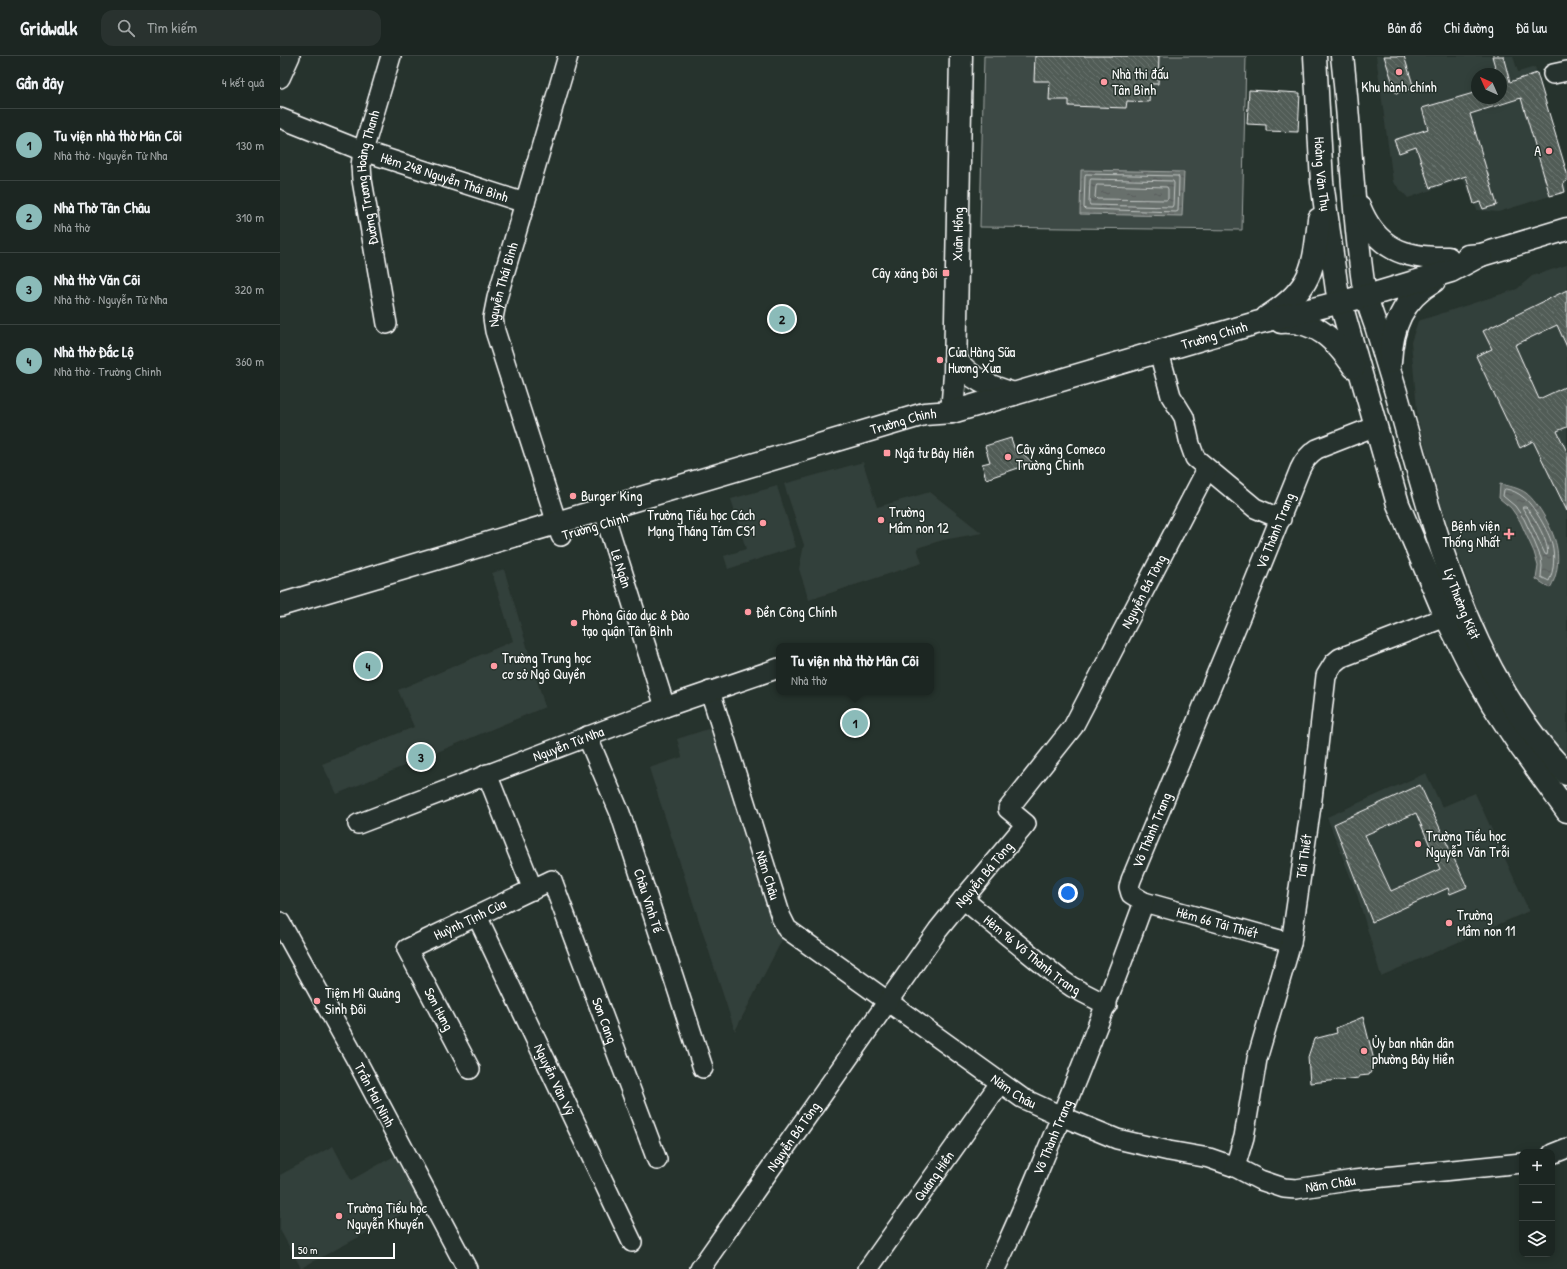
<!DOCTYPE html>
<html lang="vi">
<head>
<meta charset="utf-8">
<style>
	body { margin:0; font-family:"Patrick Hand",sans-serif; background:#29322f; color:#f1f3f6 }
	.controls { position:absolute; right:12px; bottom:12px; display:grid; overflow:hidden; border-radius:8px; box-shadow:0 2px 10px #0003 }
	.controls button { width:36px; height:36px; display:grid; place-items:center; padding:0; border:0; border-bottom:1px solid #3a4340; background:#1c2622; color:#f1f3f6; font:20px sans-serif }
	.compass { position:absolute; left:1191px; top:12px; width:36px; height:36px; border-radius:50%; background:#1c2622; box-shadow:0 2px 10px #0003; rotate:315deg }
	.scale { position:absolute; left:12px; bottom:10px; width:103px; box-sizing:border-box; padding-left:4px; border:2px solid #fff; border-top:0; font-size:11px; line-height:14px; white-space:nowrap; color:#fff; -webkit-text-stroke:3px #26332d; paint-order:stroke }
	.you { position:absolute; left:788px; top:837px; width:14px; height:14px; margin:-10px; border:3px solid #fff; border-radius:50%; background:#1a73e8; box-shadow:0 0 0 6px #1a73e833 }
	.badge { display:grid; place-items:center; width:26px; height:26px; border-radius:50%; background:#8bbbb9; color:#111; font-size:13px; font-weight:700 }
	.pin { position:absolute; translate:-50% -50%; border:2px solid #fff; box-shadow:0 1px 4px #0006 }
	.popup { position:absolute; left:496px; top:587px; width:158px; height:52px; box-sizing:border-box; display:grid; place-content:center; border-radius:8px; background:#1c2622; filter:drop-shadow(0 1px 3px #0005); font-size:13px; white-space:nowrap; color:#a0a5a5 }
	.popup b { font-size:15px; color:#f1f3f6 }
	.popup::after { content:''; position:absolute; left:50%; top:100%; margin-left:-8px; border:8px solid transparent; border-top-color:#1c2622 }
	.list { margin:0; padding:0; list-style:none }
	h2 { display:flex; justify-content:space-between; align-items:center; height:52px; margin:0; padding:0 16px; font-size:17px }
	h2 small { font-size:13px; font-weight:400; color:#a0a5a5 }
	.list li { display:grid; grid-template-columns:26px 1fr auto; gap:12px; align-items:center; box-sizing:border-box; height:72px; padding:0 16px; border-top:1px solid #3a4340 }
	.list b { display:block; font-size:15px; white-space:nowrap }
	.list p { margin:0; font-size:13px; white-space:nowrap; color:#a0a5a5 }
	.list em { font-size:13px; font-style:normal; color:#a0a5a5 }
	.icon { flex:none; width:22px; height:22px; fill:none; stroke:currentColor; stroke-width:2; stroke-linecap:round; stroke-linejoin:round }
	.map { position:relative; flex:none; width:1287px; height:1213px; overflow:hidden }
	header { display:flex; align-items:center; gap:24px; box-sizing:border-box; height:56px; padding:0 20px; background:#1c2622; border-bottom:1px solid #3a4340 }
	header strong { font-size:19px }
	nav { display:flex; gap:22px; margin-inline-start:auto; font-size:14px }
	.search { width:280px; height:36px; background:#29322f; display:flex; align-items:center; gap:10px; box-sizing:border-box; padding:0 14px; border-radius:12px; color:#a0a5a5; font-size:15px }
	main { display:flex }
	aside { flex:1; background:#1c2622 }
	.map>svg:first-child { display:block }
	.built { fill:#333f3a; fill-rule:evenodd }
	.pitch { fill:#3e4944; stroke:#9ea4a2 }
	.water { fill:url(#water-ripples); stroke:#a4a9a7 }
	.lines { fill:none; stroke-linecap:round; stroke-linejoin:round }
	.shore { stroke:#c2c6c4; stroke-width:1 }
	.building { fill:url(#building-back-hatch); stroke:#fff; fill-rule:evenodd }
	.minor-casing { stroke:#fff; stroke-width:22 }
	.major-casing { stroke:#fff; stroke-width:25 }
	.minor { stroke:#26332d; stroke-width:19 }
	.major { stroke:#26332d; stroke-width:22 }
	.poi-dot { fill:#ff9aa2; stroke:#26332d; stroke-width:1.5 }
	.labels { text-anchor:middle; stroke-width:3; stroke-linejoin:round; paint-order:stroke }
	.poi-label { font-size:14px; fill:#fff; stroke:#26332d; text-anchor:start }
	.street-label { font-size:14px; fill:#fff; stroke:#26332d }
</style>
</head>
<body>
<header>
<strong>Gridwalk</strong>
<div class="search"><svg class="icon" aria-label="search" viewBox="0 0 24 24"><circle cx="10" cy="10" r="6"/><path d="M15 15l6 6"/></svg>Tìm kiếm</div>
<nav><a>Bản đồ</a><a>Chỉ đường</a><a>Đã lưu</a></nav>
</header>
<main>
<aside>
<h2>Gần đây<small>4 kết quả</small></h2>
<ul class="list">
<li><span class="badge">1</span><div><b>Tu viện nhà thờ Mân Côi</b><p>Nhà thờ · Nguyễn Tử Nha</p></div><em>130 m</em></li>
<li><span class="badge">2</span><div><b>Nhà Thờ Tân Châu</b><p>Nhà thờ</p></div><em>310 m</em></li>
<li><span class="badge">3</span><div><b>Nhà thờ Văn Côi</b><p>Nhà thờ · Nguyễn Tử Nha</p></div><em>320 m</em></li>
<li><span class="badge">4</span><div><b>Nhà thờ Đắc Lộ</b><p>Nhà thờ · Trường Chinh</p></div><em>360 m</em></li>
</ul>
</aside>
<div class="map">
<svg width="1287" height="1213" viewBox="0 0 1287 1213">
	<defs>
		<pattern id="water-ripples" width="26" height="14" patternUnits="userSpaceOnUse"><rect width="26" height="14" fill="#67706c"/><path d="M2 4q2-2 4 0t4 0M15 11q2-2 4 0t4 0" fill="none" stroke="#575a59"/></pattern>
		<pattern id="building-back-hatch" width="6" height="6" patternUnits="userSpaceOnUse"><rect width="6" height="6" fill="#515c57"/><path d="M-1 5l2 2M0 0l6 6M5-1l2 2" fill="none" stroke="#6b7470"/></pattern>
	</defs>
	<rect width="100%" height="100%" fill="#26332d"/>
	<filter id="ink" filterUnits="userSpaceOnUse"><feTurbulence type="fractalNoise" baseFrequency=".025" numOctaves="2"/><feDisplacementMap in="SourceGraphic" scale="8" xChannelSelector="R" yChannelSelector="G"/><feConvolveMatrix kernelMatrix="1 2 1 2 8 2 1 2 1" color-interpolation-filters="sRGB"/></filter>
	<g filter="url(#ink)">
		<!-- built -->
		<path class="built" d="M1096 0H1233L1238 16 1255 11 1287 117V135L1218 156 1197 154 1183 123 1128 142 1113 126ZM1197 18H1221V42H1197Z
			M1287 209V698L1244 655 1223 618 1200 561 1162 452 1138 365 1131 286 1138 265 1237 233 1252 220Z
			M583 406 597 451 650 436 702 477 663 484 637 492 642 507 529 544 519 513 524 489 504 428Z
			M497 430 516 491 448 513 444 500 466 493 451 443Z
			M224 513 265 651 57 738 42 708 134 671 118 634 233 585 212 517Z
			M434 671 502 884 455 975 369 712 402 701 397 683Z
			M1146 717 1162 751 1195 737 1249 855 1101 920 1077 838 1047 761Z
			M53 1090 71 1124 118 1098 143 1147 21 1212 0 1174V1119Z"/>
		<!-- pitch -->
		<path class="pitch" d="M704 0H966L962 174 700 171Z"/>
		<!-- water -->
		<path class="water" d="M801 114 904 116 902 160 800 158Z
			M1220 428C1229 430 1239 432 1246 437 1259 447 1275 477 1277 493 1279 505 1277 521 1270 532L1256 523 1258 510 1254 496 1240 465 1231 452 1219 442Z"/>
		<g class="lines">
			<!-- shore -->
			<path class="shore" d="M806 118 898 120 899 122 898 155 896 156 805 153 804 152 805 120Z
				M811 123 893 125 894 127 893 149 892 151 810 149 809 147 810 125Z
				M817 129 887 131 888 133V143L886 144 817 143 815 141 816 131Z
				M1226 433C1232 434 1238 437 1243 441 1253 448 1269 476 1272 488 1275 499 1274 515 1269 525L1261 521 1262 510 1261 502 1252 480 1244 463 1235 450 1223 440 1224 434Z
				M1243 451H1246C1253 459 1271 489 1267 499L1265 498 1248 461 1243 453Z"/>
		</g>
		<!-- building -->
		<path class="building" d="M755 0H879L878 28H870L869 46 847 45 846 52 789 50V44H769L770 25H754Z
			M1104 0H1124L1134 32 1116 37Z
			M1212 0H1223L1230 26 1257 17 1287 117V125L1283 127 1285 136 1270 140 1241 42 1190 58 1217 149 1203 153 1200 146 1194 148 1186 120 1150 132 1136 91 1119 97 1114 84 1148 73 1142 52 1197 36V42H1221V18H1217Z
			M969 34 1020 37 1018 76 986 75V69L967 68Z
			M1287 234V291L1277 269 1235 289 1259 343 1287 330V371L1277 375 1287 396V455L1253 385 1240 392 1196 300 1212 293 1203 275Z
			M731 382 736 397 741 396 753 407 706 423 702 408 710 406 705 390Z
			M1140 729 1187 831 1170 838 1168 832 1092 866 1054 768ZM1136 757 1160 813 1111 835 1085 779Z
			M1083 961 1095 1008 1089 1019 1079 1020V1022L1030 1027 1028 1001 1034 983 1057 977 1056 972Z"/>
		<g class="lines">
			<defs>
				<g id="minor">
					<path d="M1273 18 1287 15"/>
					<path d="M0 22 10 0"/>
					<path id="s1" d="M0 62 83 95 245 147"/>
					<path id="s2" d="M107 268 82 124 81 110 83 95 111 0"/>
					<path d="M879 296 891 340 904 361 910 388 915 402 975 452 1001 463"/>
					<path id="s3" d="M327 467 385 651"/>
					<path id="s4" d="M281 480 215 275 213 262 217 242 288 0"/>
					<path id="s5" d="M430 635 501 861 507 873 742 1042 781 1060 837 1083 889 1095 929 1102 955 1111 980 1124 1004 1132 1016 1133 1074 1124 1242 1107"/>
					<path id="s6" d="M307 680 340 757 423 1012"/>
					<path d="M207 718 253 834"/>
					<path id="s7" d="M78 768 385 651 499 612"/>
					<path id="s8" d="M683 843 779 922 792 931 827 949"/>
					<path id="s9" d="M864 846 1011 887"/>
					<path id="s10" d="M197 860 352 1186"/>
					<path id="s11" d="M0 866 77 1005 187 1213"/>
					<path id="s12" d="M190 1013 127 893 272 824 377 1104"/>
					<path d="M1272 1098 1287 1092"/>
					<path id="s13" d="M955 1111 964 1081 977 1003 1011 887 1032 743 1046 620 1054 607 1060 602 1166 561"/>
					<path id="s14" d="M420 1213 658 874 683 843 746 768 728 753 793 671 927 413"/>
					<path id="s15" d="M588 1213 720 1027"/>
					<path id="s16" d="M715 1213C736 1171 753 1128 771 1085 804 1006 835 926 864 846L851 838 849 831 851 824 961 559 1020 413C1024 404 1029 398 1037 393L1096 370"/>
				</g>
				<g id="major">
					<path id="s17" d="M1035 0 1042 126 1057 234 1118 448 1166 561 1189 607 1213 649 1240 690 1287 755"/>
					<path id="s18" d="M1062 0C1071 75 1072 151 1083 226 1085 241 1091 256 1096 270 1103 294 1110 317 1117 340 1155 474 1187 616 1287 718"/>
					<path d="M1079 150C1096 193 1125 203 1168 202"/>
					<path d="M1188 200 1201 199 1287 173"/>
					<path d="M987 261C1032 233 1034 213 1039 163"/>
					<path d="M1001 266C1037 264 1055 284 1074 311"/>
					<path d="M675 303C692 324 708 330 734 338"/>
					<path d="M1110 306C1112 270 1122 244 1154 225"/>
					<path id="s19" d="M672 356 675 318 681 0"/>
					<path id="s20" d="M0 549 644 358 672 356 976 267 1094 238 1171 215 1201 199"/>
				</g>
			</defs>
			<!-- minor casing -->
			<use href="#minor" class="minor-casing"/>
			<!-- major casing -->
			<use href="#major" class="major-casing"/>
			<!-- minor -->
			<use href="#minor" class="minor"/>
			<!-- major -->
			<use href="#major" class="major"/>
		</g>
	</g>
	<!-- markers -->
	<g class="poi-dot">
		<circle cx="1119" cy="16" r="4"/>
		<circle cx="824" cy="26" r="4"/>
		<circle cx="1269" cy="95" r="4"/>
		<rect x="662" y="213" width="8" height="8" rx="2"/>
		<circle cx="660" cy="304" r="4"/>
		<rect x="603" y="393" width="8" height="8" rx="2"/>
		<circle cx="728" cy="401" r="4"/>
		<circle cx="293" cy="440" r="4"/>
		<circle cx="601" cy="464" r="4"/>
		<circle cx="483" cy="467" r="4"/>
		<path d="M1227 472h4v4h4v4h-4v4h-4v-4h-4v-4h4z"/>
		<circle cx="468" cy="556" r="4"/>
		<circle cx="294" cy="567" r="4"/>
		<circle cx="214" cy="610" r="4"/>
		<circle cx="1138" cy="788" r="4"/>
		<circle cx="1169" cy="867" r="4"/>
		<circle cx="37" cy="945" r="4"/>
		<circle cx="1084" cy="995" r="4"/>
		<circle cx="59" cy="1160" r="4"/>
	</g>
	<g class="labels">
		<!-- poi labels -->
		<g class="poi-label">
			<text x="832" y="23">Nhà thi đấu<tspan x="832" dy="16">Tân Bình</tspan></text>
			<text x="1119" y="36" text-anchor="middle">Khu hành chính</text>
			<text x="1261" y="100" text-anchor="end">A</text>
			<text x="658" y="222" text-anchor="end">Cây xăng Đôi</text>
			<text x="668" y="301">Cửa Hàng Sữa<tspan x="668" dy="16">Hương Xưa</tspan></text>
			<text x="736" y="398">Cây xăng Comeco<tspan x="736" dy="16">Trường Chinh</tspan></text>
			<text x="615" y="402">Ngã tư Bảy Hiền</text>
			<text x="301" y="445">Burger King</text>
			<text x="609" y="461">Trường<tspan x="609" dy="16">Mầm non 12</tspan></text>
			<text x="475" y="464" text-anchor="end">Trường Tiểu học Cách<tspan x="475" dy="16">Mạng Tháng Tám CS1</tspan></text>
			<text x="1220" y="475" text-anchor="end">Bệnh viện<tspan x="1220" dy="16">Thống Nhất</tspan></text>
			<text x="476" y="561">Đền Công Chính</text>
			<text x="302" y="564">Phòng Giáo dục &amp; Đào<tspan x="302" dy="16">tạo quận Tân Bình</tspan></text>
			<text x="222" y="607">Trường Trung học<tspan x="222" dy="16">cơ sở Ngô Quyền</tspan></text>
			<text x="1146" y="785">Trường Tiểu học<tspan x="1146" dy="16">Nguyễn Văn Trỗi</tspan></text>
			<text x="1177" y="864">Trường<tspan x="1177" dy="16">Mầm non 11</tspan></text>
			<text x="45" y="942">Tiệm Mì Quảng<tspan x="45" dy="16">Sinh Đôi</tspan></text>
			<text x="1092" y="992">Ủy ban nhân dân<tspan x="1092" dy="16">phường Bảy Hiền</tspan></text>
			<text x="67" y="1157">Trường Tiểu học<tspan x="67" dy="16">Nguyễn Khuyến</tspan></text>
		</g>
		<!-- street labels -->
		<g class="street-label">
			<text dy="5" stroke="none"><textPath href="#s17" startOffset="118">Hoàng Văn Thụ</textPath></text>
			<text dy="5" stroke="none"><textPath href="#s1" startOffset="175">Hẻm 248 Nguyễn Thái Bình</textPath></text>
			<text dy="5" stroke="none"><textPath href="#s2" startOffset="149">Đường Trương Hoàng Thanh</textPath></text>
			<text dy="5" stroke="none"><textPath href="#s19" startOffset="178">Xuân Hồng</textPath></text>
			<text dy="5" stroke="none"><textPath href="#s4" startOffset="263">Nguyễn Thái Bình</textPath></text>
			<text dy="5" stroke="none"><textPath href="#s20" startOffset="973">Trường Chinh</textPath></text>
			<text dy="5" stroke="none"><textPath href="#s20" startOffset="650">Trường Chinh</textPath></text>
			<text transform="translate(315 470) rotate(-16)" y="5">Trường Chinh</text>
			<text dy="5" stroke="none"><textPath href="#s16" startOffset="804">Võ Thành Trang</textPath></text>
			<text dy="5" stroke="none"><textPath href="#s3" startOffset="48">Lê Ngân</textPath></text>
			<text dy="5" stroke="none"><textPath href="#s14" startOffset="833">Nguyễn Bá Tòng</textPath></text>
			<text dy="5" stroke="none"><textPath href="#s18" startOffset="564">Lý Thường Kiệt</textPath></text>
			<text dy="5" stroke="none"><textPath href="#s7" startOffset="225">Nguyễn Tử Nha</textPath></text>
			<text dy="5" stroke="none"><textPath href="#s16" startOffset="480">Võ Thành Trang</textPath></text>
			<text dy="5" stroke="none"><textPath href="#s13" startOffset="319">Tái Thiết</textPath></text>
			<text dy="5" stroke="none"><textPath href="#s14" startOffset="486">Nguyễn Bá Tòng</textPath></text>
			<text dy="5" stroke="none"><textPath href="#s5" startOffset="193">Năm Châu</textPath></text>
			<text dy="5" stroke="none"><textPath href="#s6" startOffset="176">Châu Vĩnh Tế</textPath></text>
			<text dy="5" stroke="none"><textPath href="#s12" startOffset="205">Huỳnh Tịnh Của</textPath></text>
			<text dy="5" stroke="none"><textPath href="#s9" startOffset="76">Hẻm 66 Tái Thiết</textPath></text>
			<text dy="5" stroke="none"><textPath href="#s8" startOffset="89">Hẻm 96 Võ Thành Trang</textPath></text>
			<text transform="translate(159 953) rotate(62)" y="5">Sơn Hưng</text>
			<text dy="5" stroke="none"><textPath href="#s12" startOffset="446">Sơn Cang</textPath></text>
			<text dy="5" stroke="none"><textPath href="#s10" startOffset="181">Nguyễn Văn Vỹ</textPath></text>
			<text dy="5" stroke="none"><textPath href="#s5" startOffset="529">Năm Châu</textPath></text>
			<text dy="5" stroke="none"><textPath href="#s11" startOffset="197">Trần Mai Ninh</textPath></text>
			<text dy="5" stroke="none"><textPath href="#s14" startOffset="162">Nguyễn Bá Tòng</textPath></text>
			<text dy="5" stroke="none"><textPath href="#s16" startOffset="144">Võ Thành Trang</textPath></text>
			<text dy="5" stroke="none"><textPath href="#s15" startOffset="114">Quảng Hiền</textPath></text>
			<text dy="5" stroke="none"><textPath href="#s5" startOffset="865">Năm Châu</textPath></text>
		</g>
	</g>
</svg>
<div class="controls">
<button>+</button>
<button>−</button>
<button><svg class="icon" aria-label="layers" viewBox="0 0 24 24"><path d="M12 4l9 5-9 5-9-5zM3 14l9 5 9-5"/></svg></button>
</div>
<svg class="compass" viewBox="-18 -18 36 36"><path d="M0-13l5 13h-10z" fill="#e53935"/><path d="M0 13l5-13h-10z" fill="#a0a5a5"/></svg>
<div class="scale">50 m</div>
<div class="you"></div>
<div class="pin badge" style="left:575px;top:667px">1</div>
<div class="popup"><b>Tu viện nhà thờ Mân Côi</b>Nhà thờ</div>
<div class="pin badge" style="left:502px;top:263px">2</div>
<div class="pin badge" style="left:141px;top:701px">3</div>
<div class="pin badge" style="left:88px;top:610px">4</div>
</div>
</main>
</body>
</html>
